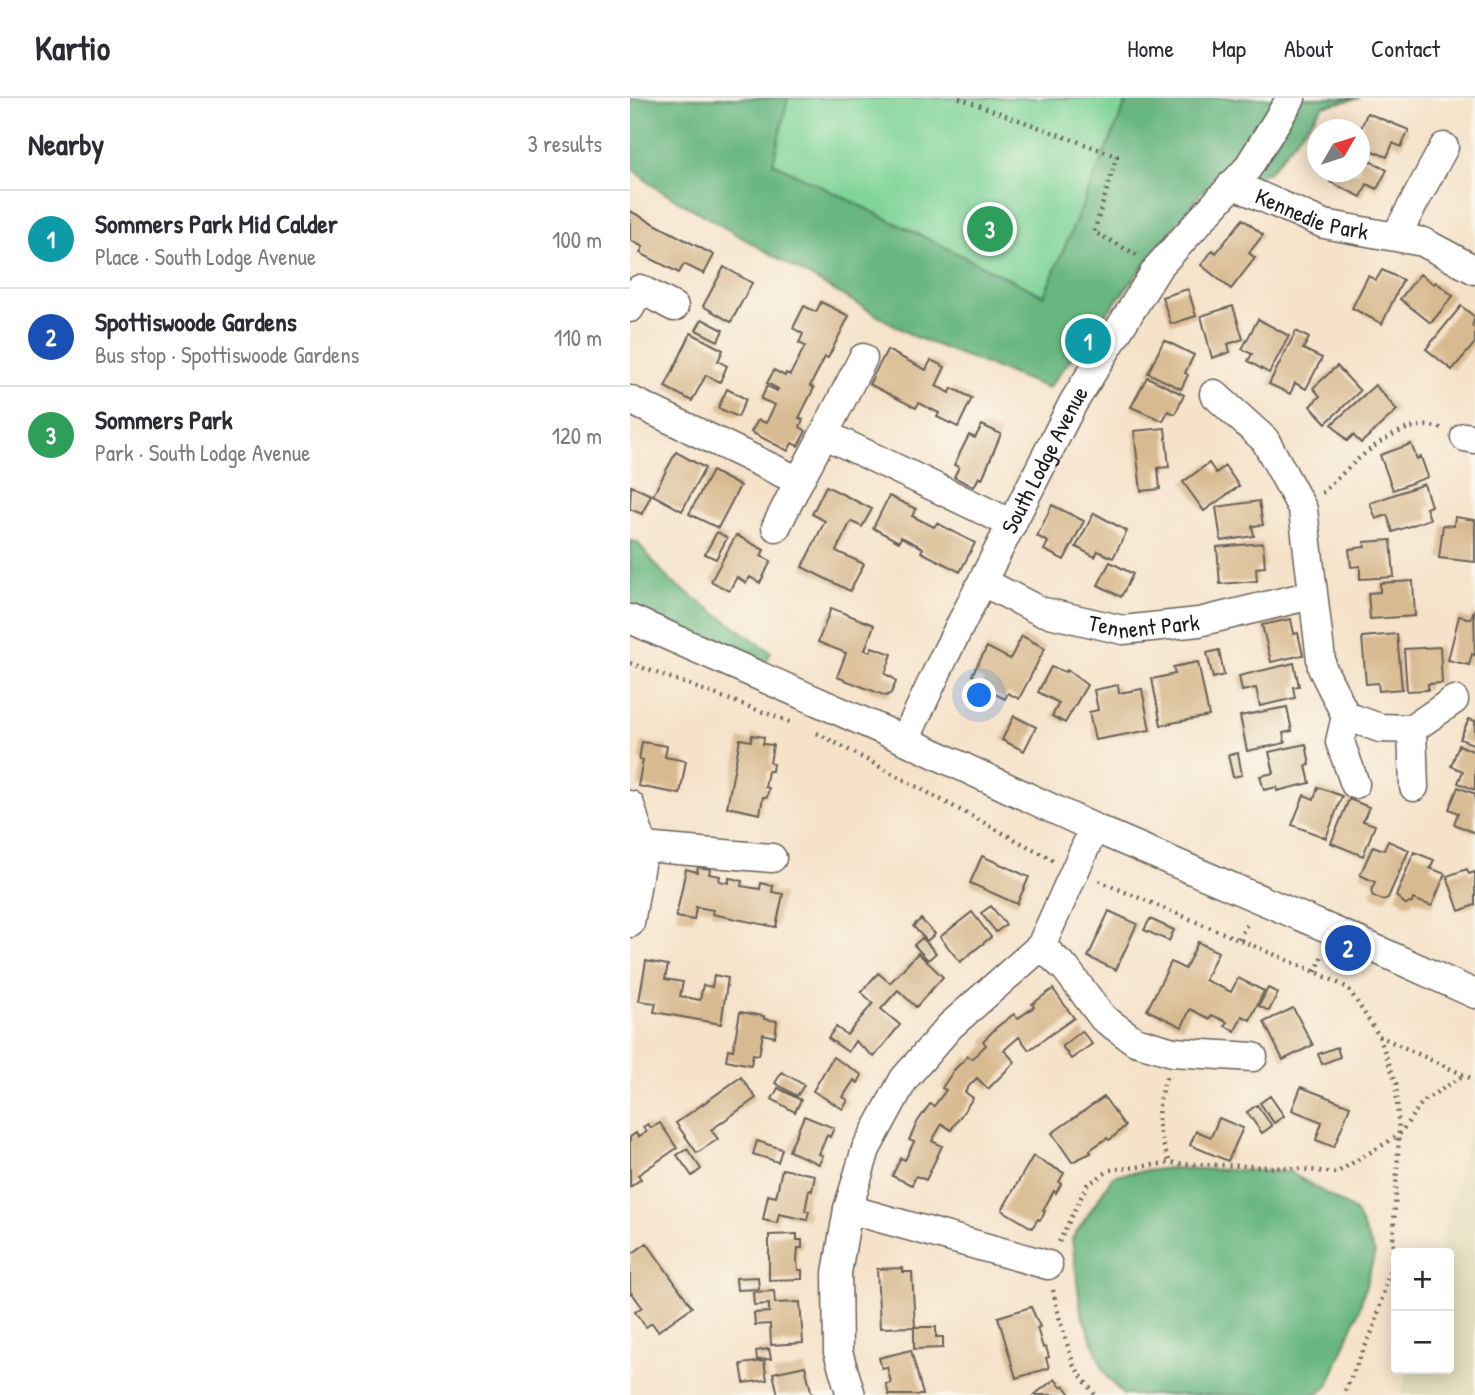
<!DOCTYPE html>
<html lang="en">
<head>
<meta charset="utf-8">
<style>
	body { margin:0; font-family:"Patrick Hand",sans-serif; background:#f2f2f3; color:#2b2b33 }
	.controls { position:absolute; right:21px; bottom:21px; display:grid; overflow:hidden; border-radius:7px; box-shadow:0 4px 18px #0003 }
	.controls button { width:63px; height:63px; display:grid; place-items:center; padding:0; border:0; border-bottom:2px solid #e1e1e2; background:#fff; color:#2b2b33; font:35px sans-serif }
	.compass { position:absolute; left:677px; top:21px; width:63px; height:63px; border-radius:50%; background:#fff; box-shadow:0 4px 18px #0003; rotate:51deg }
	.you { position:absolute; left:350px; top:598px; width:24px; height:24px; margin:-18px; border:5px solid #fff; border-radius:50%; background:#1a73e8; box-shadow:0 0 0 10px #1a73e833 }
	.badge { display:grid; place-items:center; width:46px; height:46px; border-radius:50%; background:#b5179e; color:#fff; font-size:23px; font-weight:700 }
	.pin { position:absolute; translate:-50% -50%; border:4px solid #fff; box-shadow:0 2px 7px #0006 }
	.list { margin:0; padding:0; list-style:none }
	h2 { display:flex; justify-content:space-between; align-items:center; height:91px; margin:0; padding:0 28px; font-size:30px }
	h2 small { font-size:23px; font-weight:400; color:#7c7c81 }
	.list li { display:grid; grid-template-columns:46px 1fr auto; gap:21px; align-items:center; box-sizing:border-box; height:98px; padding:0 28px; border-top:2px solid #e1e1e2 }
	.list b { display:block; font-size:26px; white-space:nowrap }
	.list p { margin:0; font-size:23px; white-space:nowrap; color:#7c7c81 }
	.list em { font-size:23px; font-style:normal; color:#7c7c81 }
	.map { position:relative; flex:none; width:845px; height:1297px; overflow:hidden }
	header { display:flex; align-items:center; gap:42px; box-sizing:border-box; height:98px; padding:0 35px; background:#fff; border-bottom:2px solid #e1e1e2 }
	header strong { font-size:33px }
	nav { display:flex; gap:38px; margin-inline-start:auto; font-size:24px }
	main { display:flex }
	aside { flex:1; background:#fff }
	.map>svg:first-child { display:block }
	.built { fill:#e2dcba }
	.green { fill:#7fd498; stroke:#4e785a; stroke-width:2 }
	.forest { fill:#67b680; stroke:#42694e; stroke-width:2 }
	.building { fill:#d8ba90 }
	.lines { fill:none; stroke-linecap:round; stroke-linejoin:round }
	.minor-casing { stroke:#686159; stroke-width:31 }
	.path { stroke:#686159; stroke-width:4.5; stroke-dasharray:2 5; stroke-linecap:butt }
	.minor { stroke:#fff; stroke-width:28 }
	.labels { text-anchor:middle; stroke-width:6; stroke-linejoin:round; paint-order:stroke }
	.street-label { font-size:23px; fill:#1c1c1c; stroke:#fbf7ec }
</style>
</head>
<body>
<header>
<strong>Kartio</strong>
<nav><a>Home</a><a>Map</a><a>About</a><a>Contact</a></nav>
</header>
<main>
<aside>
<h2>Nearby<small>3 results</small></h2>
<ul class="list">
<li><span class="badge" style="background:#0f9aa8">1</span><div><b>Sommers Park Mid Calder</b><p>Place · South Lodge Avenue</p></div><em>100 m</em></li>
<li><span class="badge" style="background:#1a4fb4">2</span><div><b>Spottiswoode Gardens</b><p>Bus stop · Spottiswoode Gardens</p></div><em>110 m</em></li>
<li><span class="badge" style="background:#2e9e5b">3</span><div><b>Sommers Park</b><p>Park · South Lodge Avenue</p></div><em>120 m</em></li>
</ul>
</aside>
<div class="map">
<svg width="845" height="1297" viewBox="0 0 845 1297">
	<rect width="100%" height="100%" fill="#fbf7ec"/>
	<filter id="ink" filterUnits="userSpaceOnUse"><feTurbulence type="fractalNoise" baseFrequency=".0143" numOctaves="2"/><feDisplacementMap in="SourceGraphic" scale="14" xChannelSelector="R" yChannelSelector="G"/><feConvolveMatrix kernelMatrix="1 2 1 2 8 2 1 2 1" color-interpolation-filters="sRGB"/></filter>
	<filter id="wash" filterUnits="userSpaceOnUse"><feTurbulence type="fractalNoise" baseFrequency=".00686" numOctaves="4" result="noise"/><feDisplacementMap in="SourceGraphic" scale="28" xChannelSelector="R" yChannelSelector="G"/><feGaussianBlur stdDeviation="1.57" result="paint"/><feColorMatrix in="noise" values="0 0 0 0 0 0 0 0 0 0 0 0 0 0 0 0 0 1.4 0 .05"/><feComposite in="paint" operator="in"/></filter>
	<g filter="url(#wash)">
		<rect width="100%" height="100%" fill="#f5e2c9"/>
		<!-- built -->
		<path class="built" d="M845 1015V1297H771L778 1271H819V1155H808Z"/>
		<!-- green -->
		<path class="green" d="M158 0H498L414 198 143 65Z"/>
		<!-- forest -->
		<path class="forest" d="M0 0H158L143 65 414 198 498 0H730L693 8 639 74 574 91 418 290 285 239 26 90 0 69Z
			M0 443 7 444 39 482 141 554 135 567 0 507Z
			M539 1070 660 1074 725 1113 745 1155 729 1212 698 1288 687 1297H493L475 1276 451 1214 442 1141 484 1077Z"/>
		<g id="blocks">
			<!-- building -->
			<path class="building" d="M737 15 779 32 771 49 763 45 757 59 730 48V33Z
				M730 58 757 72 747 91 737 86 731 99 700 84 705 74H730Z
				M0 113 84 157 74 176 54 166 49 175 10 155 13 149 0 142Z
				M613 121 633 137 619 155 625 160 601 191 571 167 583 152 586 155Z
				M94 169 122 185 101 224 73 208Z
				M752 172 773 182 752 226 722 210 738 178 746 182Z
				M790 176 804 186 806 184 823 198 801 225 770 201Z
				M558 191 566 218 541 226 532 199Z
				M191 204 219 218 198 260 195 259 180 288 184 290 169 320 173 322 170 329 176 333 168 348 162 345 158 353 121 334 128 322 136 325 145 307 131 301 137 288 147 293 148 291 137 285 144 272 155 278 156 275 160 277 175 248 169 245 173 236 163 230 174 208 186 214Z
				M603 208 613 241 598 246 600 254 582 260 571 218Z
				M831 208 845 219 842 228 845 230V245L822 272 796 251Z
				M72 221 93 232 88 243 66 232Z
				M628 221 659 238 639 275 618 263 622 256 612 251Z
				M666 233 679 240 673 251 692 260 676 291 665 285 660 296 639 286Z
				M61 235 93 252 88 263 97 268 90 284 76 277 62 303 35 289Z
				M534 242 564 257 555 275 558 277 551 291 518 275Z
				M257 252 296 272 301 262 315 269 306 288 320 295 322 290 342 300 328 329 307 319 309 315 289 305 286 310 239 286Z
				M707 268 730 293 696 325 680 308 690 298 683 290Z
				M517 279 554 297 545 316 538 313 533 323 501 309Z
				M745 287 767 312 731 345 723 337 717 343 702 326Z
				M97 291 116 301 108 319 88 310Z
				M352 327 371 336 352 381 349 379 344 389 324 379 329 369 324 367 339 337 345 340Z
				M535 330 539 369 528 370 530 391 511 393 504 333Z
				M781 346 787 361 791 359 798 379 763 392 750 357Z
				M46 354 75 370 52 413 23 397Z
				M579 365 586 375 595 368 609 388 574 413 553 384Z
				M82 373 110 388 88 430 59 416Z
				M794 386 801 408 796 410 800 421 763 434 757 417 746 421 740 405Z
				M1 388 21 397 12 416 0 411Z
				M196 388 242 411 232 429 221 423 206 453 234 466 220 493 172 469 195 423 182 416Z
				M259 398 286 411 282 418 304 429 307 425 345 445 330 474 291 454 293 450 271 439 269 444 243 430Z
				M629 403 633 427 622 428 624 438 591 443 586 409Z
				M422 407 454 423 434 462 414 452 418 444 407 438Z
				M464 415 497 433 483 460 468 453 465 459 446 449Z
				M825 419 845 422V464L809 460 813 427 824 428Z
				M87 434 97 440 86 461 75 456Z
				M106 437 134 452 131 458 141 463 130 485 120 479 116 485 107 479 99 493 81 483Z
				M761 442 764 479 730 481V468L721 469 719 451 735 449 734 444Z
				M633 445 635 469 626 470 627 483 590 486 587 449Z
				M480 464 503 476 491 499 468 487Z
				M783 483 785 518 740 521 738 495 750 494V485Z
				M201 510 244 527 235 552 240 554 242 549 262 556 255 576 263 580 266 584 261 595 256 598 207 579 216 555 188 544Z
				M844 511 845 557 842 556 839 567 818 562 829 518 841 521Z
				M661 521 664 536 668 535 673 557 641 564 632 527Z
				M767 536 772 591 749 593 748 585 736 586 732 539Z
				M392 538 415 550 389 601 378 595 375 601 351 589 354 583 342 577 357 549 380 561Z
				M810 549 812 585 798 586V592L777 593 774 551Z
				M589 552 594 577 583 580 577 555Z
				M568 564 579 618 531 627 522 581 545 576 543 569Z
				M664 565 669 588 663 589 665 600 630 608 626 590 612 593 609 578Z
				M421 569 436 574 437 572 457 587 435 625 422 618 429 605 408 594Z
				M488 587 489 595 512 591 520 632 465 642 459 614 468 612 464 592Z
				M657 609 662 633 653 635 655 645 617 653 610 618Z
				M384 618 406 629 394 653 372 642Z
				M839 621 845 623V647L830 641Z
				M122 637 134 639 133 646 143 647 140 665 143 666 142 673H138L135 689 139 690 137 699H133L130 716 97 709 110 641 121 643Z
				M12 644 37 648 35 659 56 663 50 696 8 688 13 662H9Z
				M676 646 680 667 676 668 680 685 647 693V689L634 692 630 678 644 675 639 654Z
				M829 647 845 654V692L828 685 833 673 821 668Z
				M608 655 612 677 603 679 598 657Z
				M688 689 712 698 696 740 662 727 674 697 684 701Z
				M828 689 845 696V735L824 726 828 715 819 711Z
				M719 701 739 709 733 723 745 727 733 758 701 745Z
				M758 743 779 752 758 800 753 802 743 798 741 793 745 784 730 777 743 748 754 752Z
				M784 754 804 762 800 770 815 776 802 808 783 801 782 805 775 806 766 798Z
				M352 758 399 779 387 806 340 785Z
				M68 769 80 771 79 776 90 778 89 783 99 785V780L105 781 112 783 111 788 130 791 131 785 143 788 142 794 153 796 146 829 82 816 83 812 66 809 64 822 46 819 56 771 67 774Z
				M837 771 839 776 845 774V807L829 813 817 778Z
				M361 808 376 827 366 834 351 815Z
				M479 813 507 826 486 872 458 859Z
				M342 814 361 839 330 864 310 839Z
				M291 821 305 836 297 843 283 828Z
				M520 821 544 832 539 843 514 832Z
				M292 840 306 855 298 862 284 847Z
				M568 844 588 854 575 882 601 894 608 880 634 893 620 922 612 918 605 933 595 928 597 924 582 917 580 921 560 911 552 929 517 912 541 864 555 871Z
				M288 855 313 879 286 909 268 892 251 911 270 927 244 959 225 943 218 954 198 940 206 929 217 937 243 905 231 894 248 875 260 885Z
				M16 863 38 867 35 881 53 884 50 898 70 902 73 887 82 889 84 877 98 880 91 926 24 914 26 905 9 903Z
				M638 890 648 895 639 913 629 908Z
				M423 891 444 920 399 952 389 939 374 952 385 964 358 991 347 980 340 987 335 994 343 1000 321 1032 312 1026 302 1043 312 1048 296 1082 286 1078 282 1087 262 1078 271 1060 275 1062 284 1044 279 1042 288 1023 300 1006 304 1008 316 992 312 990 324 972 338 958 342 961 356 947 353 943 367 929 384 916 387 921 404 909 402 906Z
				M663 910 683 947 653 962 634 924Z
				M110 914 134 918V921L147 923 145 939 133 936 129 957 123 956 121 967 96 962 98 951 103 952Z
				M452 933 462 946 441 961 432 948Z
				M707 949 710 959 692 966 688 956Z
				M203 959 232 977 228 985 224 982 213 999 218 1002 213 1011 183 993Z
				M152 974 174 987 167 998 145 985Z
				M111 979 126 1000 81 1032 88 1041 67 1055 46 1025Z
				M671 989 720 1008 704 1049 686 1042 692 1024 662 1012Z
				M148 990 171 1002 165 1014 142 1001Z
				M640 998 654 1018 644 1025 630 1005Z
				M474 999 495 1028 481 1041 479 1042 477 1040 460 1052 461 1055 442 1064 422 1035Z
				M627 1007 642 1028 632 1035 617 1014Z
				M174 1018 204 1030 200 1039 197 1037 189 1056 193 1058 189 1066 159 1053Z
				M589 1020 613 1030 598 1063 560 1047 566 1033 581 1039Z
				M30 1025 47 1050 8 1077 11 1081 0 1089V1039L6 1035 8 1039 17 1033 13 1029 18 1026 21 1030Z
				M127 1043 152 1051 148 1064 123 1056Z
				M57 1051 71 1071 62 1078 47 1057Z
				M403 1058 434 1075 429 1084 431 1086 426 1095 424 1093 413 1112 415 1113 413 1118 410 1122 408 1121 402 1130 372 1112Z
				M152 1071 185 1077 182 1093 179 1092 175 1113H179L177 1122 149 1116 147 1125 133 1122 138 1097 146 1099Z
				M167 1136V1142H172V1150H168L167 1162 168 1172H172V1181L139 1182V1137Z
				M17 1145 62 1209 28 1233 22 1225 16 1229 5 1214 12 1209 2 1195 0 1196V1157Z
				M273 1170V1174H282L285 1229 250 1230 247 1171Z
				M128 1179 129 1191 107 1192 106 1180Z
				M144 1193 145 1205 170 1204 173 1245 141 1247 140 1226 125 1227 124 1215 139 1214V1206L124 1207 123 1194Z
				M401 1209 410 1229 407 1230 413 1250 416 1249 419 1259 416 1260 419 1270 386 1280 368 1219Z
				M284 1229H306V1239H313V1250L284 1251Z
				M139 1251 141 1261 127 1262 126 1253Z
				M281 1252 293 1297H259L256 1286 261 1285 257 1269 252 1270 249 1260Z
				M134 1263 137 1282 114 1285 111 1266Z
				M175 1268 182 1297H148L143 1275Z
				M425 1281 431 1289 434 1287 440 1295 437 1297H404Z"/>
		</g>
	</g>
	<g filter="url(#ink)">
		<use href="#blocks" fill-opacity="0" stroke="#686159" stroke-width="2"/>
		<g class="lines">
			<defs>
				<g id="minor">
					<path id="s1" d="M602 86 694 126 793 144 845 172"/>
					<path d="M766 138 814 49"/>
					<path d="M0 210 10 191 44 209"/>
					<path d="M584 296 635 342 673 412 692 570 716 618 750 630 782 631 824 602"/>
					<path d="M0 302 169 383 194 336 382 426"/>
					<path d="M194 336 233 260"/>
					<path d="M835 339 845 341"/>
					<path d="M146 429 169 383"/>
					<path id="s2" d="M353 484 410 513 493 532 569 524 682 497"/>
					<path d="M0 521 275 642 464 730 730 844 845 896"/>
					<path d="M716 618 710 644 725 686"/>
					<path d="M782 631 784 689"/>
					<path id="s3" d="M275 642 313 561 443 305 528 169 617 71 661 0"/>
					<path d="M0 707 13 749 0 825"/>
					<path d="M13 749 142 760"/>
					<path d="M411 848 436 871 473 920 505 943 543 954 623 959"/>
					<path d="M218 1111 418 1167"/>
					<path d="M221 1297 208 1254 207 1175 218 1111 236 1051 274 981 320 928 411 848 464 730"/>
				</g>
			</defs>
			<!-- minor casing -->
			<use href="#minor" class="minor-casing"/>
			<!-- path -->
			<path class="path" d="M329 0 487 58 464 134 507 157
				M692 395C721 368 769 314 813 331
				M0 565 163 625
				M187 635 423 762
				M469 783 686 874 718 890 749 938 766 985 769 1037 762 1162 745 1227 713 1297
				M609 841 618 824
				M686 874 693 855
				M749 938 845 982
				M536 979C525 1017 525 1028 540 1065
				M429 1144 457 1087 480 1072 540 1065 662 1070 706 1075 769 1037 793 1003 833 978
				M423 1192 430 1223 444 1268 465 1297"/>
			<!-- minor -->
			<use href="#minor" class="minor"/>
		</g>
	</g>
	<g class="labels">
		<!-- street labels -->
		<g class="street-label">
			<text dy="8" stroke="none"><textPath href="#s1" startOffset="86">Kennedie Park</textPath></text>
			<text dy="8" stroke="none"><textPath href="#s3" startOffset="313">South Lodge Avenue</textPath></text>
			<text dy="8" stroke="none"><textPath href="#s2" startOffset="170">Tennent Park</textPath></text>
		</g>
	</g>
</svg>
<div class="controls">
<button>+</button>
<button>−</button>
</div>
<svg class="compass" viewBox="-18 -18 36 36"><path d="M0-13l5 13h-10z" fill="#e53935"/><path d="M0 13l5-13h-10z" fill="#7c7c81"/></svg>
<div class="you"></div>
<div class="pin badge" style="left:458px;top:243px;background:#0f9aa8">1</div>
<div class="pin badge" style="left:718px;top:850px;background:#1a4fb4">2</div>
<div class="pin badge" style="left:360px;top:131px;background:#2e9e5b">3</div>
</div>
</main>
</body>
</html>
